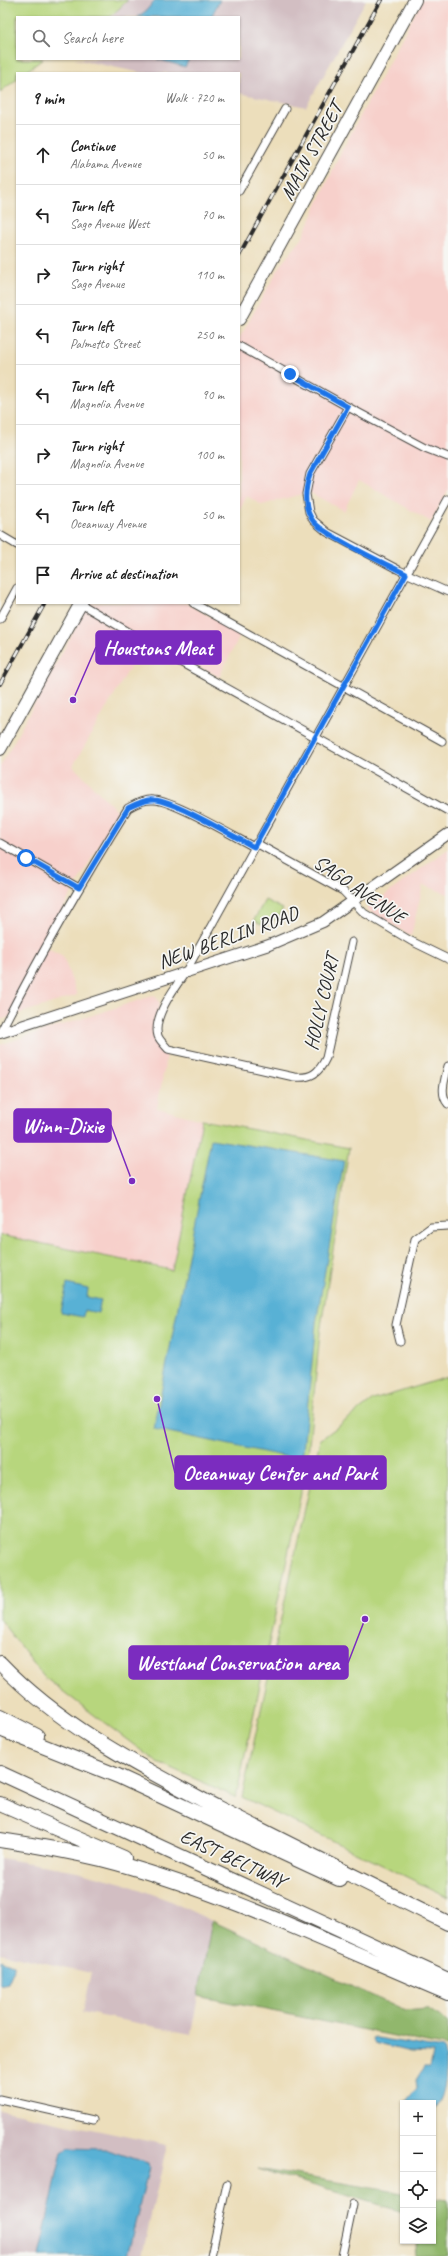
<!DOCTYPE html>
<html lang="en">
<head>
<meta charset="utf-8">
<style>
	body { margin:0; font-family:Caveat,sans-serif; background:#f2f2f2; color:#222 }
	.controls { position:absolute; right:12px; bottom:12px; display:grid; overflow:hidden; border-radius:0px; box-shadow:0 1px 3px #0004 }
	.controls button { width:36px; height:36px; display:grid; place-items:center; padding:0; border:0; border-bottom:1px solid #e0e0e0; background:#fff; color:#222; font:20px sans-serif }
	.stop { position:absolute; width:12px; height:12px; margin:-9px; border:3px solid #1a73e8; border-radius:50%; background:#fff }
	.stop.end { background:#1a73e8; border-color:#fff; box-shadow:0 1px 4px #0008 }
	.list { margin:0; padding:0; list-style:none }
	h2 { display:flex; justify-content:space-between; align-items:center; height:52px; margin:0; padding:0 16px; font-size:17px }
	h2 small { font-size:13px; font-weight:400; color:#767676 }
	.list li { display:grid; grid-template-columns:26px 1fr auto; gap:12px; align-items:center; box-sizing:border-box; height:60px; padding:0 16px; border-top:1px solid #e0e0e0 }
	.list b { display:block; font-size:15px; white-space:nowrap }
	.list p { margin:0; font-size:13px; white-space:nowrap; color:#767676 }
	.list em { font-size:13px; font-style:normal; color:#767676 }
	.icon { flex:none; width:22px; height:22px; fill:none; stroke:currentColor; stroke-width:2; stroke-linecap:round; stroke-linejoin:round }
	.map { position:relative; flex:none; width:448px; height:2256px; overflow:hidden }
	.search { position:absolute; background:#fff; box-shadow:0 1px 3px #0004; left:16px; top:16px; width:224px; height:44px; display:flex; align-items:center; gap:10px; box-sizing:border-box; padding:0 14px; border-radius:0px; color:#767676; font-size:15px }
	.panel { position:absolute; background:#fff; box-shadow:0 1px 3px #0004; left:16px; top:72px; width:224px; height:532px; border-radius:0px }
	.map>svg:first-child { display:block }
	.built { fill:#f7d0cb }
	.industrial { fill:#d2bec2 }
	.green { fill:#b7d67d; stroke:#718054 }
	.forest { fill:#91b76c; stroke:#5e714c }
	.water { fill:#58b1d5; stroke:#426e80 }
	.lines { fill:none; stroke-linecap:round; stroke-linejoin:round }
	.street-casing { stroke:#484641; stroke-width:9 }
	.secondary-casing { stroke:#484641; stroke-width:12 }
	.primary-casing { stroke:#484641; stroke-width:14 }
	.highway-casing { stroke:#484641; stroke-width:16 }
	.street { stroke:#fff; stroke-width:7 }
	.secondary { stroke:#fff; stroke-width:10 }
	.primary { stroke:#fff; stroke-width:12 }
	.highway { stroke:#fff; stroke-width:14 }
	.rail-casing { stroke:#2b2b2b; stroke-width:4 }
	.rail { stroke:#f6f6f2; stroke-width:2.5; stroke-dasharray:8; stroke-linecap:butt }
	.route { stroke:#1a73e8; stroke-width:5 }
	.labels { text-anchor:middle; stroke-width:3.5; stroke-linejoin:round; paint-order:stroke }
	.street-label { font-size:20px; fill:#2b2b2b; stroke:#f6f6f2 }
	.leader { fill:none; stroke:#7b2cbf; stroke-width:1.5 }
	.callout-dot { fill:#7b2cbf; stroke:#f6f6f2; stroke-width:1.5 }
	.callout { fill:#7b2cbf; stroke:#7b2cbf; stroke-width:1.5 }
	.callout-label { font-size:21px; text-anchor:middle; font-weight:bold; fill:#fff }
</style>
</head>
<body>
<div class="map">
<svg width="448" height="2256" viewBox="0 0 448 2256">
	<rect width="100%" height="100%" fill="#f6f6f2"/>
	<filter id="ink" filterUnits="userSpaceOnUse"><feTurbulence type="fractalNoise" baseFrequency=".025" numOctaves="2"/><feDisplacementMap in="SourceGraphic" scale="8" xChannelSelector="R" yChannelSelector="G"/><feConvolveMatrix kernelMatrix="1 2 1 2 8 2 1 2 1" color-interpolation-filters="sRGB"/></filter>
	<filter id="wash" filterUnits="userSpaceOnUse"><feTurbulence type="fractalNoise" baseFrequency=".012" numOctaves="4" result="noise"/><feDisplacementMap in="SourceGraphic" scale="16" xChannelSelector="R" yChannelSelector="G"/><feGaussianBlur stdDeviation="0.9" result="paint"/><feColorMatrix in="noise" values="0 0 0 0 0 0 0 0 0 0 0 0 0 0 0 0 0 1.4 0 .05"/><feComposite in="paint" operator="in"/></filter>
	<g filter="url(#wash)">
		<rect width="100%" height="100%" fill="#ecdebb"/>
		<!-- built -->
		<path class="built" d="M422 0H448V490L431 522 359 480 344 511 309 492 262 505 247 496 239 511V339L281 264 302 239 339 156Z
			M89 603H186L241 633 219 677 147 638 73 766 118 812 42 945 63 956 77 995 0 1020V767Z
			M448 849V894L423 885 411 936 366 909Z
			M155 995 160 1004 153 1025 156 1040 167 1054 157 1108 202 1120 173 1270 0 1235V1045Z"/>
		<!-- industrial -->
		<path class="industrial" d="M128 0H366L306 107 239 93V73H142L74 59H239V17H110Z
			M0 1858 77 1871 123 1883 168 1900 212 1921 191 2034 82 2012 91 1973 0 1953Z
			M0 2110 167 2145 142 2256H0Z"/>
		<!-- green -->
		<path class="green" d="M0 0H128L110 17H17V59H43L24 73H17V79L0 92Z
			M265 900 283 909 277 919 261 924 254 920Z
			M202 1120 349 1148 320 1333 307 1465 236 1797 155 1761 44 1677 0 1620V1235L172 1270Z
			M448 1377V1897L242 1797 320 1440 373 1400Z"/>
		<!-- forest -->
		<path class="forest" d="M212 1921 405 2011 426 2009 448 2022V2047L198 1996Z
			M258 2169 403 2193V2212Z
			M433 2198 448 2200V2256H414L418 2241H433Z"/>
		<!-- water -->
		<path class="water" d="M155 0H220L211 17H137L146 11Z
			M157 59H189L185 67Z
			M211 1139 344 1161 316 1323 302 1460 154 1429Z
			M67 1284 88 1289 87 1297 101 1300 98 1313 84 1310 83 1317 61 1313Z
			M0 1960 13 1965 14 1969 8 1983 0 1985Z
			M377 2038 443 2049C448 2063 445 2095 435 2108H433V2103L406 2101 417 2088 416 2080 424 2067H430L433 2053 410 2052 374 2043 373 2039Z
			M68 2148 105 2149 148 2163 149 2167 127 2256H39L62 2152Z"/>
	</g>
	<g filter="url(#ink)">
		<g class="lines">
			<defs>
				<path id="street" d="M239 191 285 109
					M239 346 348 407 425 448 448 457
					M348 407 310 474 306 494 309 512 313 520 327 532 399 570 448 592
					M0 535 17 545
					M193 603 442 741
					M81 604 180 662 448 811
					M0 619 17 588
					M0 843 79 888
					M256 843 343 891 364 913 411 941 448 959
					M352 942 326 1058C319 1073 311 1079 294 1077L168 1049C165 1045 160 1041 158 1036 152 1018 175 987 185 973L448 499
					M0 1033C39 956 82 882 128 808 136 804 144 799 154 800 174 801 233 836 254 847
					M448 1066C445 1079 439 1094 448 1104
					M400 1341 396 1325 415 1239 431 1227 448 1226
					M0 2099 93 2120
					M211 2256 227 2184
					M342 2256 353 2204"/>
				<path id="secondary" d="M0 1033 269 945 323 922 448 834"/>
				<path id="primary" d="M239 319 415 0
					M0 749 81 603"/>
				<path id="highway" d="M0 1663C61 1727 141 1767 218 1808 294 1847 371 1885 448 1923
					M0 1717 37 1736
					M0 1729 118 1776 339 1879
					M0 1773 448 1980
					M0 1804 124 1858
					M0 1840C34 1845 68 1851 101 1859 219 1889 336 1946 448 1993"/>
			</defs>
			<!-- street casing -->
			<use href="#street" class="street-casing"/>
			<!-- secondary casing -->
			<use href="#secondary" class="secondary-casing"/>
			<!-- primary casing -->
			<use href="#primary" class="primary-casing"/>
			<!-- highway casing -->
			<use href="#highway" class="highway-casing"/>
			<!-- street -->
			<use href="#street" class="street"/>
			<!-- secondary -->
			<use href="#secondary" class="secondary"/>
			<!-- primary -->
			<use href="#primary" class="primary"/>
			<!-- highway -->
			<use href="#highway" class="highway"/>
			<defs>
				<path id="rail" d="M239 256 381 0
					M0 684 45 603"/>
			</defs>
			<!-- rail casing -->
			<use href="#rail" class="rail-casing"/>
			<!-- rail -->
			<use href="#rail" class="rail"/>
		</g>
	</g>
	<g class="lines" filter="url(#ink)">
		<!-- route -->
		<path class="route" d="M26 858 79 888 128 808C136 804 145 799 154 800 174 801 233 836 254 847L406 574C386 564 325 536 313 521 303 507 305 489 310 474L348 407 290 374"/>
	</g>
	<g class="labels">
		<!-- street labels -->
		<g class="street-label">
			<text transform="translate(311 151) rotate(-61)" y="7">MAIN STREET</text>
			<text transform="translate(360 889) rotate(34)" y="7">SAGO AVENUE</text>
			<text transform="translate(228 937) rotate(-20)" y="7">NEW BERLIN ROAD</text>
			<text transform="translate(321 1002) rotate(-77)" y="7">HOLLY COURT</text>
			<text transform="translate(233 1858) rotate(25)" y="7">EAST BELTWAY</text>
		</g>
	</g>
	<!-- callouts -->
	<path class="leader" d="M73 700L96 647M132 1181L111 1125M157 1399L175 1473M365 1619L348 1663"/>
	<g class="callout-dot">
		<circle cx="73" cy="700" r="4"/>
		<circle cx="132" cy="1181" r="4"/>
		<circle cx="157" cy="1399" r="4"/>
		<circle cx="365" cy="1619" r="4"/>
	</g>
	<g class="callout">
		<rect x="96" y="631" width="125" height="33" rx="4"/>
		<rect x="14" y="1109" width="97" height="33" rx="4"/>
		<rect x="175" y="1456" width="211" height="33" rx="4"/>
		<rect x="129" y="1646" width="219" height="33" rx="4"/>
	</g>
	<g class="callout-label">
		<text x="158" y="655">Houstons Meat</text>
		<text x="63" y="1133">Winn-Dixie</text>
		<text x="280" y="1480">Oceanway Center and Park</text>
		<text x="238" y="1670">Westland Conservation area</text>
	</g>
</svg>
<div class="controls">
<button>+</button>
<button>−</button>
<button><svg class="icon" aria-label="locate" viewBox="0 0 24 24"><circle cx="12" cy="12" r="6"/><path d="M12 2v4M12 18v4M2 12h4M18 12h4"/></svg></button>
<button><svg class="icon" aria-label="layers" viewBox="0 0 24 24"><path d="M12 4l9 5-9 5-9-5zM3 14l9 5 9-5"/></svg></button>
</div>
<div class="stop" style="left:26px;top:858px"></div>
<div class="stop end" style="left:290px;top:374px"></div>
<div class="search"><svg class="icon" aria-label="search" viewBox="0 0 24 24"><circle cx="10" cy="10" r="6"/><path d="M15 15l6 6"/></svg>Search here</div>
<section class="panel">
<h2>9 min<small>Walk · 720 m</small></h2>
<ul class="list">
<li><svg class="icon" aria-label="ahead" viewBox="0 0 24 24"><path d="M12 20V5M6 11l6-6 6 6"/></svg><div><b>Continue</b><p>Alabama Avenue</p></div><em>50 m</em></li>
<li><svg class="icon" aria-label="left" viewBox="0 0 24 24"><path d="M17 20v-9H6M10 6l-5 5 5 5"/></svg><div><b>Turn left</b><p>Sago Avenue West</p></div><em>70 m</em></li>
<li><svg class="icon" aria-label="right" viewBox="0 0 24 24"><path d="M7 20v-9h11M14 6l5 5-5 5"/></svg><div><b>Turn right</b><p>Sago Avenue</p></div><em>110 m</em></li>
<li><svg class="icon" aria-label="left" viewBox="0 0 24 24"><path d="M17 20v-9H6M10 6l-5 5 5 5"/></svg><div><b>Turn left</b><p>Palmetto Street</p></div><em>250 m</em></li>
<li><svg class="icon" aria-label="left" viewBox="0 0 24 24"><path d="M17 20v-9H6M10 6l-5 5 5 5"/></svg><div><b>Turn left</b><p>Magnolia Avenue</p></div><em>90 m</em></li>
<li><svg class="icon" aria-label="right" viewBox="0 0 24 24"><path d="M7 20v-9h11M14 6l5 5-5 5"/></svg><div><b>Turn right</b><p>Magnolia Avenue</p></div><em>100 m</em></li>
<li><svg class="icon" aria-label="left" viewBox="0 0 24 24"><path d="M17 20v-9H6M10 6l-5 5 5 5"/></svg><div><b>Turn left</b><p>Oceanway Avenue</p></div><em>50 m</em></li>
<li><svg class="icon" aria-label="arrive" viewBox="0 0 24 24"><path d="M6 21V4h12l-3 4 3 4H6"/></svg><div><b>Arrive at destination</b></div></li>
</ul>
</section>
</div>
</body>
</html>
